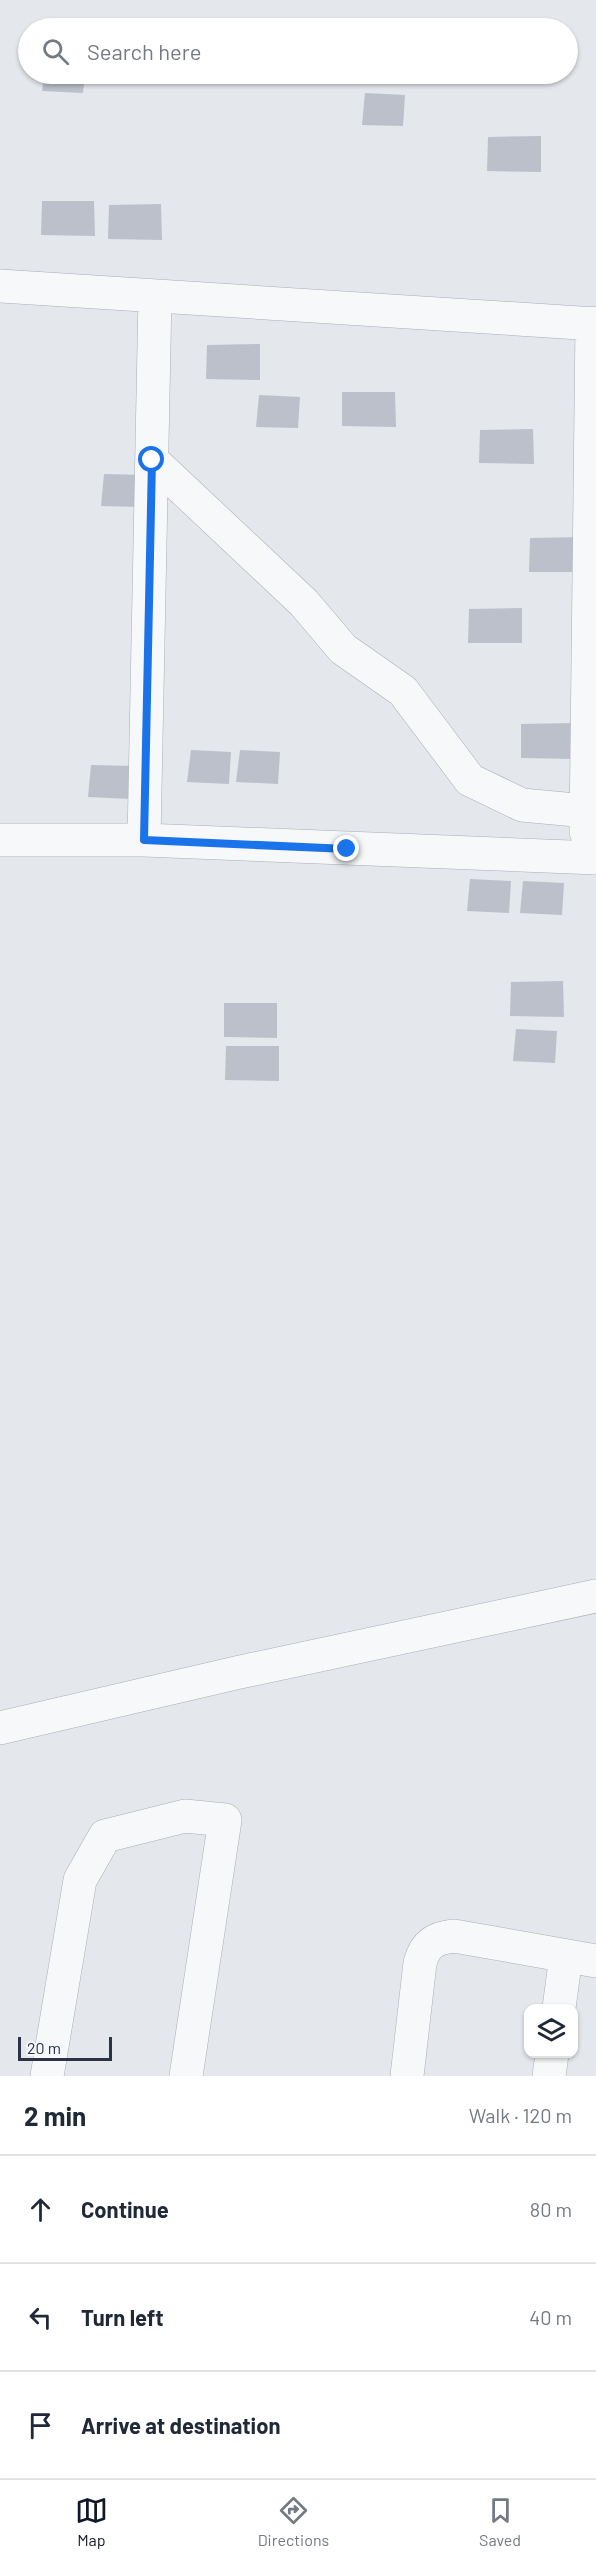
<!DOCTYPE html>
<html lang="en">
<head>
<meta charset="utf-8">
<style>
	body { margin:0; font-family:Barlow,sans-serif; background:#f6f6f7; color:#1f2937 }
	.controls { position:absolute; right:18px; bottom:18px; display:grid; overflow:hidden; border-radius:12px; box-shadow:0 2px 4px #0004 }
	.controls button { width:54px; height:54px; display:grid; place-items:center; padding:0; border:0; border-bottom:2px solid #e0e1e3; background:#fff; color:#1f2937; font:30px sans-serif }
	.scale { position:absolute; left:18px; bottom:15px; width:94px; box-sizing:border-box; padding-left:6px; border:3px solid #2b3445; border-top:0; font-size:16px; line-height:21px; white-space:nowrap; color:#2b3445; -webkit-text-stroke:4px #f4f6f9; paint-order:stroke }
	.stop { position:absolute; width:18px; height:18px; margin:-14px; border:4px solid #1a73e8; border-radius:50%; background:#fff }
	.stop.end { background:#1a73e8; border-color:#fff; box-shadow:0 2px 6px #0008 }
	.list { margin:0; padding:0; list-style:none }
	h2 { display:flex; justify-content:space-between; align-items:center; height:78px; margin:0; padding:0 24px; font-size:26px }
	h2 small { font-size:20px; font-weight:400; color:#747a83 }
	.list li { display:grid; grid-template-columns:39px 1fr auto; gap:18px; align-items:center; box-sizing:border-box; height:108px; padding:0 24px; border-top:2px solid #e0e1e3 }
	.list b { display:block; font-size:22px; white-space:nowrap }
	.list em { font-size:20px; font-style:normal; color:#747a83 }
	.icon { flex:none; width:33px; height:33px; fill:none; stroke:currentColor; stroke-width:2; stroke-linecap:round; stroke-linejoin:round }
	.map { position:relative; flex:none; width:596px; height:2076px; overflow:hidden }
	.search { position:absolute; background:#fff; box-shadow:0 2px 4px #0004; left:18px; right:18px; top:18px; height:66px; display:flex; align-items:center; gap:15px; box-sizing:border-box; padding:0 21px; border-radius:33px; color:#747a83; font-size:22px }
	.sheet { height:402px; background:#fff }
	nav { display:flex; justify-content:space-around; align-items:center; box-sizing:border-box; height:84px; border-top:2px solid #e0e1e3; background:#fff; font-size:16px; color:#747a83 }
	nav a { display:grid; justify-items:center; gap:3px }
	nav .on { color:#111827 }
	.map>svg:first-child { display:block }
	.building { fill:#bbc0ca }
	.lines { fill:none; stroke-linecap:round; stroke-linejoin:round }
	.street-casing { stroke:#a9aeb7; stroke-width:34 }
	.street { stroke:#f7f8fa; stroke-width:33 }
	.route { stroke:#1a73e8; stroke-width:8 }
</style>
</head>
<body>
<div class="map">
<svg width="596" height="2076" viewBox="0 0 596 2076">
	<rect width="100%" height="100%" fill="#e4e7ec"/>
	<!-- building -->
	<path class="building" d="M44 74H85L83 93 42 91Z
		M365 93 405 95 403 126 362 125Z
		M541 136V172L487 171 488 137Z
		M42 201H94L95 236 41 235Z
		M161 204 162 240 108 239 109 205Z
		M260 344V380L206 379 207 345Z
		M342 392H395L396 427 342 426Z
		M259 395 300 397 298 428 256 427Z
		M533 429 534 464 479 463 480 430Z
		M104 474 145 475 142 507 101 506Z
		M583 537V572H529L530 538Z
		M522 608V643H468L469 609Z
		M574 723 575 759 521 758V724Z
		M191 750 231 752 229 784 187 782Z
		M240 750 280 752 278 784 236 782Z
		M91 765 132 766 130 799 88 797Z
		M470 879 511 881 509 913 467 911Z
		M523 881 564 883 562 915 520 913Z
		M563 981 564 1017 510 1016 511 982Z
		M224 1003H277V1038L224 1037Z
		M516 1029 557 1031 555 1063 513 1061Z
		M226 1046H279V1081L225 1080Z"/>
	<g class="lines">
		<defs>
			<path id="street" d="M0 286 596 324
				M152 460 304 603 343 649 403 691 470 780 522 805 586 811
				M586 832 592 323
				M0 840H144L596 858
				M144 840 155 296
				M0 1728 240 1672 596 1596
				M559 2008 566 1956
				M47 2076 80 1880 105 1836 185 1816 225 1820 186 2076
				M407 2076 420 1963C425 1944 435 1938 454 1936L596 1961
				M549 2076 552 2054"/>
		</defs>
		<!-- street casing -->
		<use href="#street" class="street-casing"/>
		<!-- street -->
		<use href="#street" class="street"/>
	</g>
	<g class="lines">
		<!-- route -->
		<path class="route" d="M152 460 144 840 347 849"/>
	</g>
</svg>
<div class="controls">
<button><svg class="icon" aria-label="layers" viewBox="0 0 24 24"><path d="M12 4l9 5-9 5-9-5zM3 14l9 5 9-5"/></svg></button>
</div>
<div class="scale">20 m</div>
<div class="stop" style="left:152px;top:460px"></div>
<div class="stop end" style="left:347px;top:849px"></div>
<div class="search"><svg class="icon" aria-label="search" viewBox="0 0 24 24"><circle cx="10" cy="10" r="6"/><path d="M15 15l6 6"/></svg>Search here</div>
</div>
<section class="sheet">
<h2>2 min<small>Walk · 120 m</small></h2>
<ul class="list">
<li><svg class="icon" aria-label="ahead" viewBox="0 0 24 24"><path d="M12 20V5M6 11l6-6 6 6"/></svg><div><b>Continue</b></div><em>80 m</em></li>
<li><svg class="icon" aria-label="left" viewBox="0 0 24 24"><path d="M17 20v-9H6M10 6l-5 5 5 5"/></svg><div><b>Turn left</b></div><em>40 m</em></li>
<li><svg class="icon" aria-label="arrive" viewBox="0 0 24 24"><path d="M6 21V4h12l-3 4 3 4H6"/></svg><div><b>Arrive at destination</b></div></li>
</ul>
</section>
<nav>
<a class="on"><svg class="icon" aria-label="map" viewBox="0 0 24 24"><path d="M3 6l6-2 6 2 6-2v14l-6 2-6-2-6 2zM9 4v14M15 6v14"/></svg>Map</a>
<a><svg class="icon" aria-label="directions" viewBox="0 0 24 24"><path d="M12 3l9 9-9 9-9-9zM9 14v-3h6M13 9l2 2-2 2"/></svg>Directions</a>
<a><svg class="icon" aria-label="saved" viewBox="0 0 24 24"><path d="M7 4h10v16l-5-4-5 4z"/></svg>Saved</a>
</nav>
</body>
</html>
